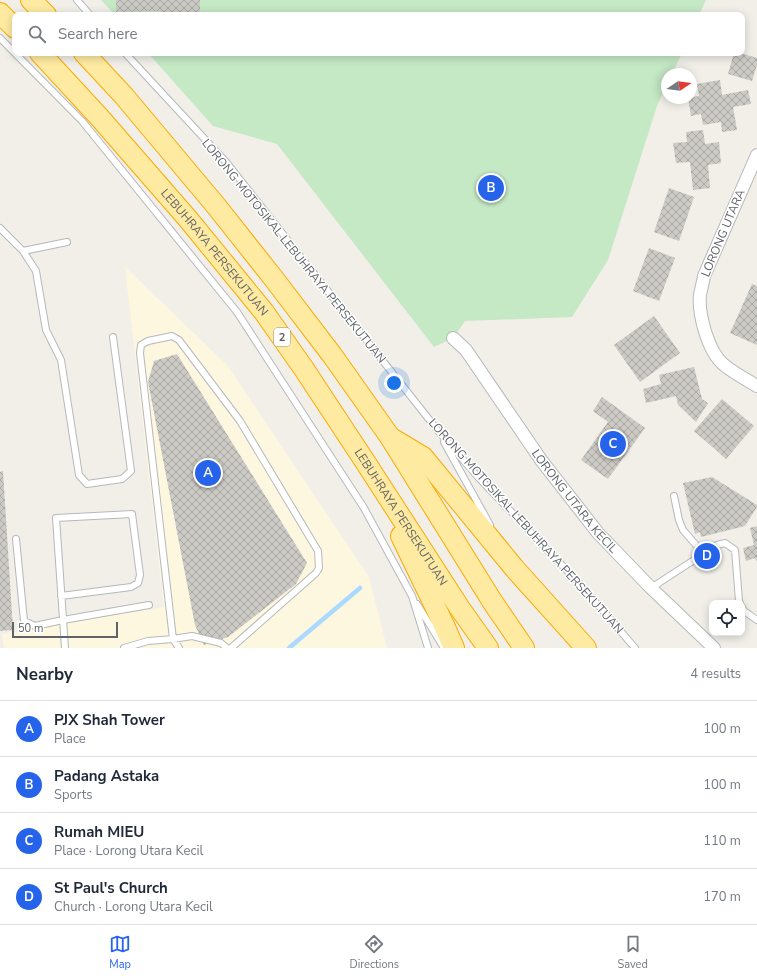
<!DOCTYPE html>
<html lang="en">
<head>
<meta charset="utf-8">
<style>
	body { margin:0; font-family:"Nunito Sans",sans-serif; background:#f6f6f7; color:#1f2937 }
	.controls { position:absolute; right:12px; bottom:12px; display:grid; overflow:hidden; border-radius:8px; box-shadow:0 2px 10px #0003 }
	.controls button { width:36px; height:36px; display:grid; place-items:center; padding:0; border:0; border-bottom:1px solid #e0e1e3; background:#fff; color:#1f2937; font:20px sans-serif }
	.compass { position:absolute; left:661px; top:68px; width:36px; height:36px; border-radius:50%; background:#fff; box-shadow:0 2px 10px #0003; rotate:77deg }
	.scale { position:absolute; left:12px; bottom:10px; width:106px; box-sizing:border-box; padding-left:4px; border:2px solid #5f6368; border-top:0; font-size:11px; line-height:14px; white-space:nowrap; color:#5f6368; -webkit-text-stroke:3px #fff; paint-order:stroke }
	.you { position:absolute; left:394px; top:383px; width:14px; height:14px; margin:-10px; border:3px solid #fff; border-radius:50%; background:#1a73e8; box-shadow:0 0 0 6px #1a73e833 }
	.badge { display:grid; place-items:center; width:26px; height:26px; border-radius:50%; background:#2563eb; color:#fff; font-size:13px; font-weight:700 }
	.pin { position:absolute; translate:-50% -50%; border:2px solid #fff; box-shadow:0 1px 4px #0006 }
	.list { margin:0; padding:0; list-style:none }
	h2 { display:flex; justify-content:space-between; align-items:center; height:52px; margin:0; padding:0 16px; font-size:17px }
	h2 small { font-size:13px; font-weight:400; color:#747a83 }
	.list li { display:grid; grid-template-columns:26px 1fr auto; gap:12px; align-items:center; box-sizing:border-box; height:56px; padding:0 16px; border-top:1px solid #e0e1e3 }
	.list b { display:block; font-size:15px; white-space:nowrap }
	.list p { margin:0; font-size:13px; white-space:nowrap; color:#747a83 }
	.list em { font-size:13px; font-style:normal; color:#747a83 }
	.icon { flex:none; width:22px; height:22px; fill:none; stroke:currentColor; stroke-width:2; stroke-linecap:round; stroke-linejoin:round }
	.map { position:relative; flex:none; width:757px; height:648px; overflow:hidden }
	.search { position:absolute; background:#fff; box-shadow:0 2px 10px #0003; left:12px; right:12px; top:12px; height:44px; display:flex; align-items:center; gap:10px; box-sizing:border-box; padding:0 14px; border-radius:8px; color:#747a83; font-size:15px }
	.sheet { height:276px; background:#fff }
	nav { display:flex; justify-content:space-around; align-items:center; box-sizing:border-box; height:56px; border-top:1px solid #e0e1e3; background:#fff; font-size:11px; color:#747a83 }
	nav a { display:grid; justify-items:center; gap:2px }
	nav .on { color:#2563eb }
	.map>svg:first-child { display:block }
	.commercial { fill:#fef7e0 }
	.park { fill:#c5e8c5 }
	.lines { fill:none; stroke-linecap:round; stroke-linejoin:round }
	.stream { stroke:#aadaff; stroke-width:4.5 }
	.building { fill:url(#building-cross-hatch) }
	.service-casing { stroke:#b5b8bc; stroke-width:8 }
	.minor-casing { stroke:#b5b8bc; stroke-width:14 }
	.trunk-casing { stroke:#f9ab00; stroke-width:22 }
	.service { stroke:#fff; stroke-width:6 }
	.minor { stroke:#fff; stroke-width:12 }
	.trunk { stroke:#feeaa1; stroke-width:20 }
	.labels { text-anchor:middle; stroke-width:3; stroke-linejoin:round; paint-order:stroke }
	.shield { fill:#fff; stroke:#8f9295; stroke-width:1 }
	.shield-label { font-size:11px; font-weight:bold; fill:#5f6368 }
	.street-label { font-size:12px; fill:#5f6368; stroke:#fff }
</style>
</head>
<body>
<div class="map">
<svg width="757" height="648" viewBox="0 0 757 648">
	<defs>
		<pattern id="building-cross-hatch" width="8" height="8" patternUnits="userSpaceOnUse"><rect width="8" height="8" fill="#cccac5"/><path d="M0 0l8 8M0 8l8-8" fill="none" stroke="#a9a8a4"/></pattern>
	</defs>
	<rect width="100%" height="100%" fill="#f1efe8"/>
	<!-- commercial -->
	<path class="commercial" d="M125 267 228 366 369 577 387 648H4L2 634 164 607Z"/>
	<!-- park -->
	<path class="park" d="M101 0H706L699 15H115Z
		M148 53H682L672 74H667V84L657 106 608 260 572 317 465 321 453 338 434 347 277 144 213 126Z"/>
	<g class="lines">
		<!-- stream -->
		<path class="stream" d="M289 648 360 588"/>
	</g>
	<!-- building -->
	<path class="building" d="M116 0H200V14L160 15V11L116 12Z
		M734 53H740L757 58V65L752 81 728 74Z
		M720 80 722 95 748 90 751 104 733 107 737 130 722 132 721 122 703 125 701 114 691 116 688 98 699 96 697 84Z
		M703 130 705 144 719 142 721 163 708 165 710 188 693 190 690 162 676 163 673 143 687 142 686 132Z
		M669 188 694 197 679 241 654 232Z
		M649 248 675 258 659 301 633 291Z
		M752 284 757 286V345L730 333Z
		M654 316 680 353 640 382 614 345Z
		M177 354 307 563 296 584 228 637 204 645 195 625 148 382 154 361Z
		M694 367 702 399 708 403 696 422 678 405 676 396 646 403 643 389 661 384 659 375Z
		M602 397 645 428 608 479 581 460 608 422 593 411Z
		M722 399 754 426 726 459 694 431Z
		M3 471 13 630 0 631V472Z
		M712 477 757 505V507L745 526 701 537 700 532 695 534 683 483Z
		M757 526V562L755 558 746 561 743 548 754 545 750 528Z"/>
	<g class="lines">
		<defs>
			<path id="service" d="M77 0 90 15
				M0 38 82 121 237 312 364 508 412 596 428 648
				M125 53 226 162 439 432 478 477 580 584 635 648
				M0 228 23 251 36 271 46 330 61 360 79 475 87 484 122 479 131 471 113 337
				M23 251 67 242
				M444 442 490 525
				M674 496 679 520 683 530 703 553
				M16 539 24 621 35 626 63 620 149 605
				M651 588 717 545 725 543 735 550 739 601 740 603
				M61 596 131 587 138 583 140 575 132 514 56 518 65 648
				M417 604 444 648
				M742 607 744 611 757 620
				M124 648 148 641 173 639 192 636 221 643 227 648
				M179 648 173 639 140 353 141 345 148 341 172 336 179 340 240 421 318 551 319 568 316 573 231 648"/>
			<g id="minor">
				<path d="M757 155 704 276C703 283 701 289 700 295 698 314 708 351 723 364 732 372 747 380 757 386"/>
				<path id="s1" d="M453 338 466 350 541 460 598 533 651 588 714 648"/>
			</g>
			<g id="trunk">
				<path d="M31 0 46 15"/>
				<path d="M0 13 15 28"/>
				<path id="s2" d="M40 53 100 118 188 219 264 312 304 369 364 460 459 607 488 648"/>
				<path d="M84 53 124 96 217 207 274 279 332 355 390 437 492 601 524 648"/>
				<path d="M393 439 423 457 515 569 586 648"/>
				<path d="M401 536 444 625 454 648"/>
			</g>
		</defs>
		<!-- service casing -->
		<use href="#service" class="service-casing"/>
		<!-- minor casing -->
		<use href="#minor" class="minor-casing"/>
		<!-- trunk casing -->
		<use href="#trunk" class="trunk-casing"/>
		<!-- service -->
		<use href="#service" class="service"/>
		<!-- minor -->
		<use href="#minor" class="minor"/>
		<!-- trunk -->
		<use href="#trunk" class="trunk"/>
	</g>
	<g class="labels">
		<!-- shield labels -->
		<rect class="shield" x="274" y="328" width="16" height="18" rx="3"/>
		<g class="shield-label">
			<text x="282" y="341">2</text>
		</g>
		<!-- street labels -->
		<g class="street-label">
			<text transform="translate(723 233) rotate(-67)" y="4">LORONG UTARA</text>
			<text transform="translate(294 251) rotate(51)" y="4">LORONG MOTOSIKAL LEBUHRAYA PERSEKUTUAN</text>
			<text dy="4" stroke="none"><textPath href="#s2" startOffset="265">LEBUHRAYA PERSEKUTUAN</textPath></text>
			<text dy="4" stroke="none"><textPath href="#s1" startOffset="204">LORONG UTARA KECIL</textPath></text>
			<text dy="4" stroke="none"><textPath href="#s2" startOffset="589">LEBUHRAYA PERSEKUTUAN</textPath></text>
			<text transform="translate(526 526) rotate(48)" y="4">LORONG MOTOSIKAL LEBUHRAYA PERSEKUTUAN</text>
		</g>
	</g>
</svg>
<div class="controls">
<button><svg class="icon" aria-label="locate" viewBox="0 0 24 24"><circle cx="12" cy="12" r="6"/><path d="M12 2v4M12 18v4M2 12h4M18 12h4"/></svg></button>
</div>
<svg class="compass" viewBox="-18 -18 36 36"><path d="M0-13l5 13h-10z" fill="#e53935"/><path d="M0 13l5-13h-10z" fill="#747a83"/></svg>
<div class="scale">50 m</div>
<div class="you"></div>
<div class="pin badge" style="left:208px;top:473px">A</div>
<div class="pin badge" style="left:491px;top:188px">B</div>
<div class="pin badge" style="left:613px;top:444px">C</div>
<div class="pin badge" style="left:707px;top:556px">D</div>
<div class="search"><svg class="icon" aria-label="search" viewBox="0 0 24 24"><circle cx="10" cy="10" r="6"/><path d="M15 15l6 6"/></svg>Search here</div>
</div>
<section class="sheet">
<h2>Nearby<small>4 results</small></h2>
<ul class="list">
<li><span class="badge">A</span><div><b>PJX Shah Tower</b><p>Place</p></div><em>100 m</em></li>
<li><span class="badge">B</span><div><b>Padang Astaka</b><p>Sports</p></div><em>100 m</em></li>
<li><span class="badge">C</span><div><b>Rumah MIEU</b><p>Place · Lorong Utara Kecil</p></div><em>110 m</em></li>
<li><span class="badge">D</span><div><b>St Paul's Church</b><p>Church · Lorong Utara Kecil</p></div><em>170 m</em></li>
</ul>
</section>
<nav>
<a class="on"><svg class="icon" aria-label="map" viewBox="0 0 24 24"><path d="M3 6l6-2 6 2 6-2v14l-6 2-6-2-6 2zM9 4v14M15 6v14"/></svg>Map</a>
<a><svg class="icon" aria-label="directions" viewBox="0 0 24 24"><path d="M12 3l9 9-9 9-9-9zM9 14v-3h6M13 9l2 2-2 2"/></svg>Directions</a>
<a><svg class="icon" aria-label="saved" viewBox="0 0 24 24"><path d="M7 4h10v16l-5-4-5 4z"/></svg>Saved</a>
</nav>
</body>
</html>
